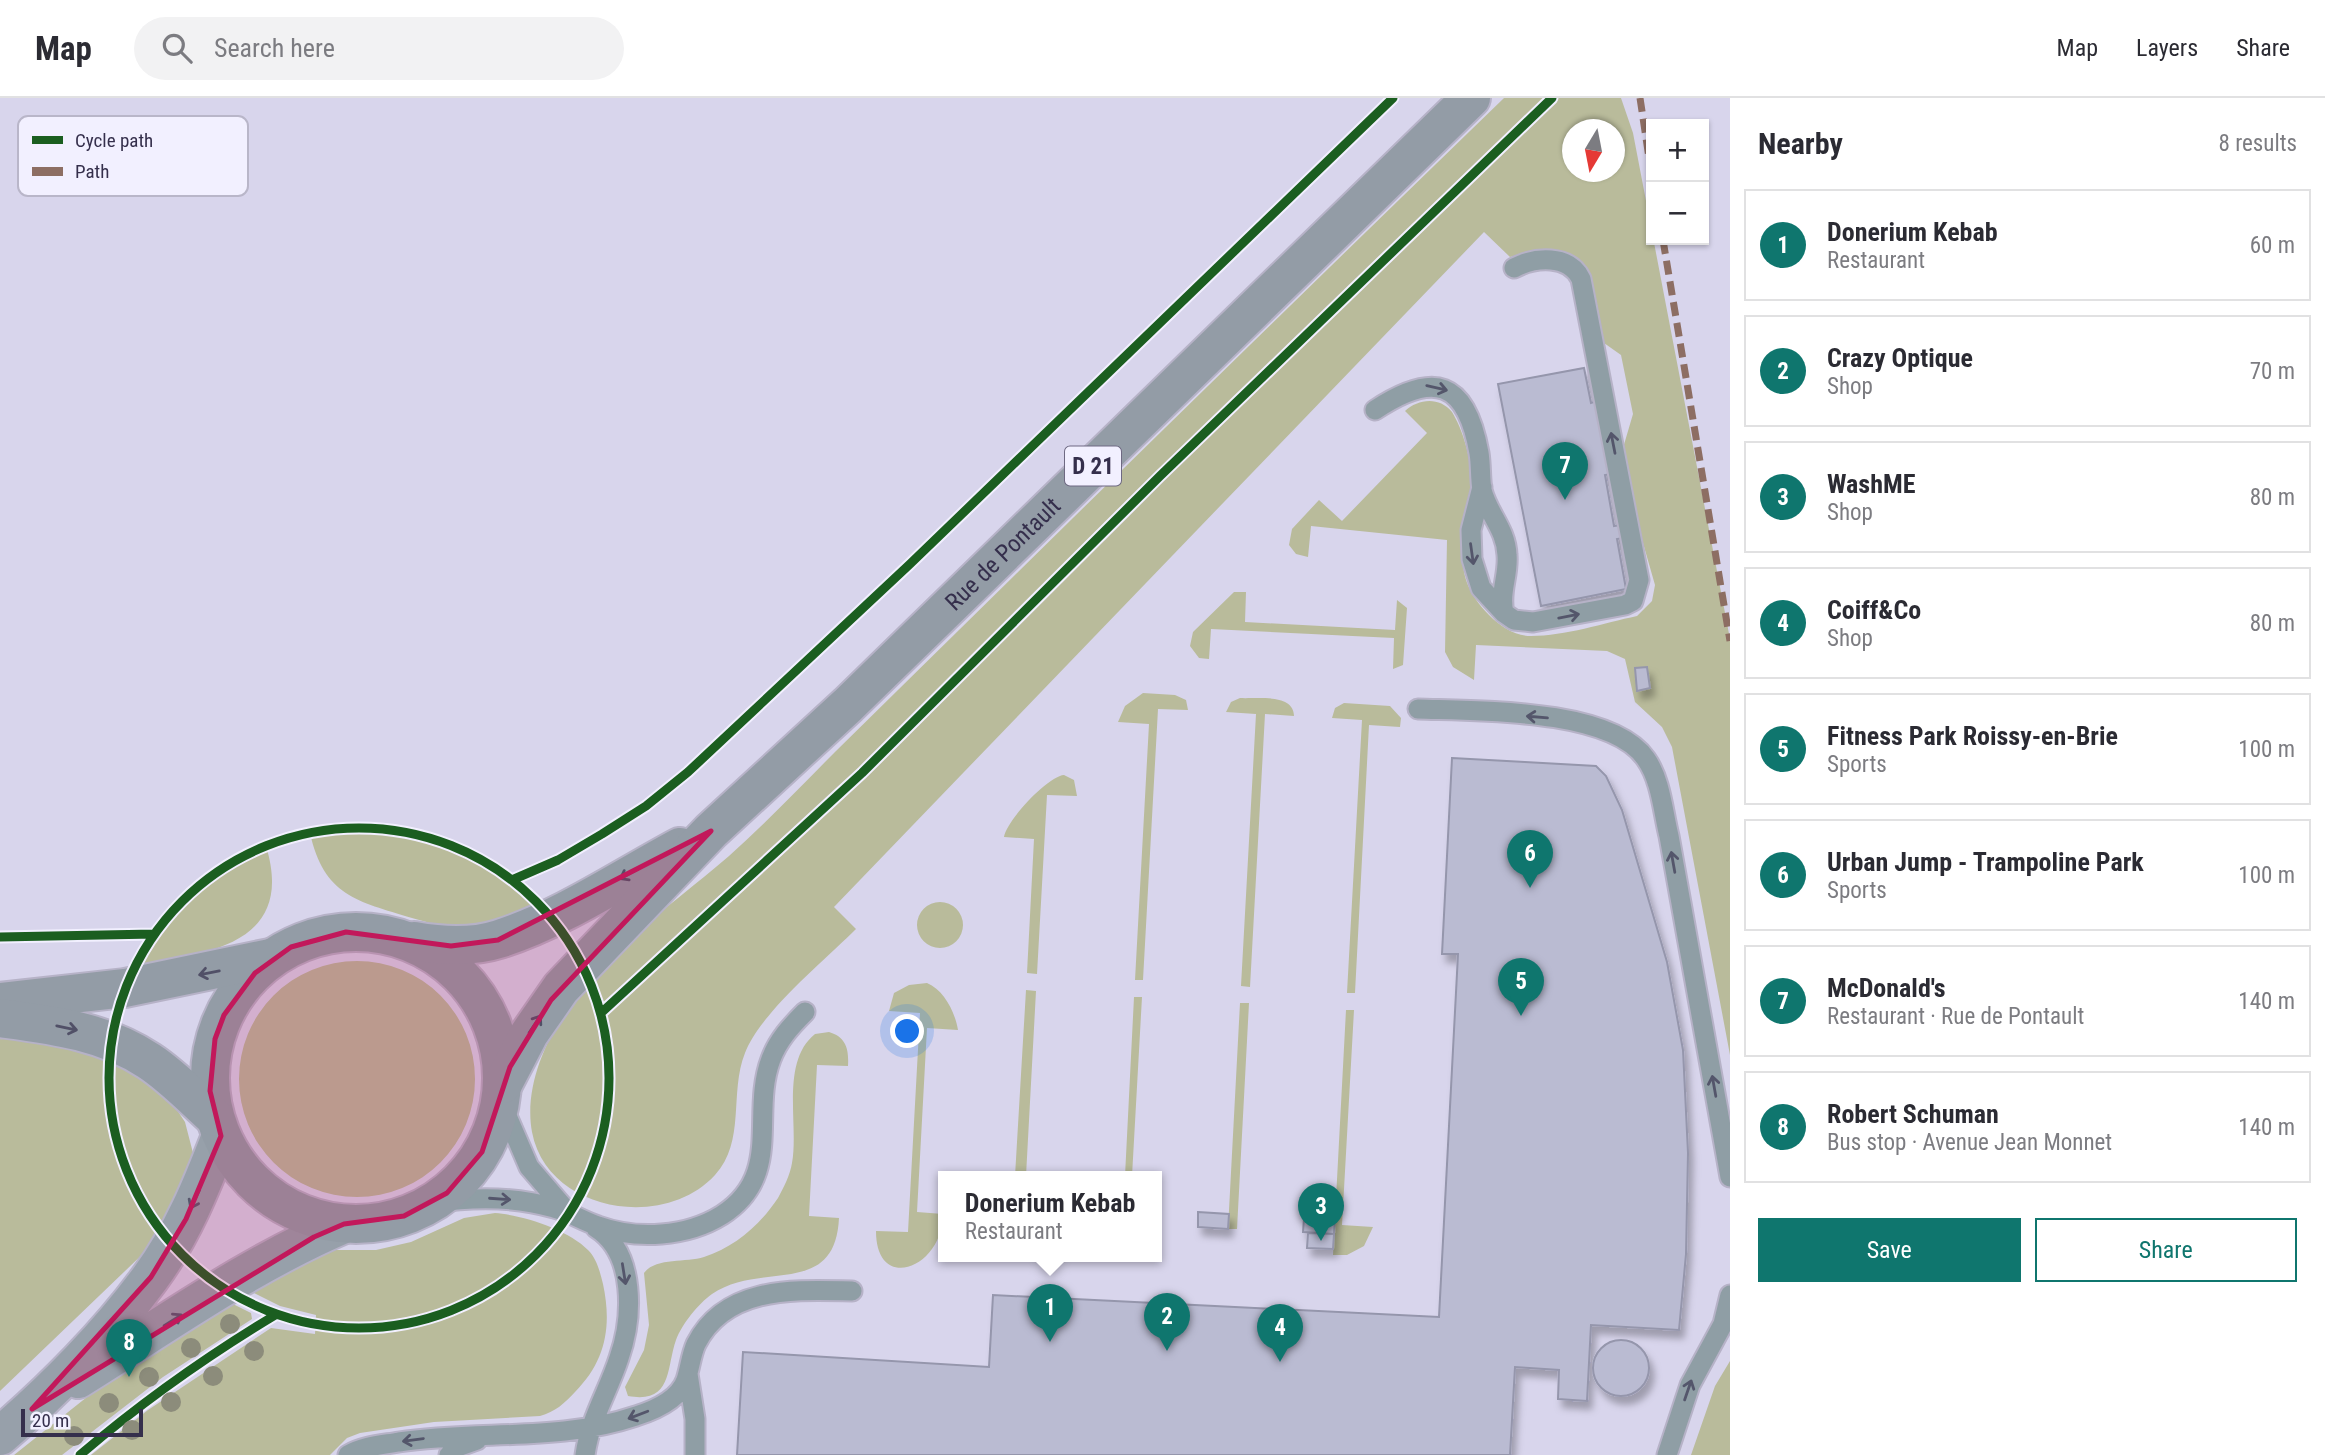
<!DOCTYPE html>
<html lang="en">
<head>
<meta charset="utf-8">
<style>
	body { margin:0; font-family:"Roboto Condensed",sans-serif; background:#f2f2f3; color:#2b2b33 }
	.controls { position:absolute; right:21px; top:21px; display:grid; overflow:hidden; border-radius:0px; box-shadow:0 2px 5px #0004 }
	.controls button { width:63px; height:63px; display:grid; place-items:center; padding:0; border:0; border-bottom:2px solid #e1e1e2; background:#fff; color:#2b2b33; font:35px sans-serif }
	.compass { position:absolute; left:1562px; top:21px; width:63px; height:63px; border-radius:50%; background:#fff; box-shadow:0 2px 5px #0004; rotate:190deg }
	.scale { position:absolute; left:21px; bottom:18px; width:122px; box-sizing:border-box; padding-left:7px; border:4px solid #352f4c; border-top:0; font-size:19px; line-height:24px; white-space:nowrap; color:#352f4c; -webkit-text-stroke:5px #f2f0ff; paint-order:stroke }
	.you { position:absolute; left:908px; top:934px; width:24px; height:24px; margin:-18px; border:5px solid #fff; border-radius:50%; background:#1a73e8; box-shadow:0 0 0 10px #1a73e833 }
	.badge { display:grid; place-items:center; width:46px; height:46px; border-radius:50%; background:#0f766e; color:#fff; font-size:23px; font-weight:700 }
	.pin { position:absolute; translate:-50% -58px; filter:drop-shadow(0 2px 4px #0008) }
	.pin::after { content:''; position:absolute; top:37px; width:24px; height:21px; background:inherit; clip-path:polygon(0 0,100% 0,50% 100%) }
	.popup { position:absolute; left:938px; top:1073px; width:224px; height:91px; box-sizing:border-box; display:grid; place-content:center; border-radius:0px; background:#fff; filter:drop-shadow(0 2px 5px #0005); font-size:23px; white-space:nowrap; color:#7c7c81 }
	.popup b { font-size:26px; color:#2b2b33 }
	.popup::after { content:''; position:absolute; left:50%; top:100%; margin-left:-14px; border:14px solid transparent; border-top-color:#fff }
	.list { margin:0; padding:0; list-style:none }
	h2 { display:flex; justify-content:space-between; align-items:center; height:91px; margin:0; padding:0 28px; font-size:30px }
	h2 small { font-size:23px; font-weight:400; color:#7c7c81 }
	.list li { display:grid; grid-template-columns:46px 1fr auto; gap:21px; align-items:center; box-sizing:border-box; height:112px; margin:0 14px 14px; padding:0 14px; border:2px solid #e1e1e2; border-radius:0px }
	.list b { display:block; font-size:26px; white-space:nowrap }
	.list p { margin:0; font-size:23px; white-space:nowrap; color:#7c7c81 }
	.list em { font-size:23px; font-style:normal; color:#7c7c81 }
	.actions { display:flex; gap:14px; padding:21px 28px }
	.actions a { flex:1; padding:16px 0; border:2px solid #0f766e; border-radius:0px; text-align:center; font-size:24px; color:#0f766e }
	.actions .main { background:#0f766e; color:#fff }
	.icon { flex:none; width:38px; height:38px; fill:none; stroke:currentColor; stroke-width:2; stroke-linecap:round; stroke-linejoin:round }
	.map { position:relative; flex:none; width:1730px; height:1357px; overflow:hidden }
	header { display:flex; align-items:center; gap:42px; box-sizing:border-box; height:98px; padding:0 35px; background:#fff; border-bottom:2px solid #e1e1e2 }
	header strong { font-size:33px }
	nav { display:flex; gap:38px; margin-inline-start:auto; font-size:24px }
	.search { width:490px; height:63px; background:#f2f2f3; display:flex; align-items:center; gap:18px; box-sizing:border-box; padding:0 24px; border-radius:38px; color:#7c7c81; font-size:26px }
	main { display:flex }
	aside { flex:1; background:#fff }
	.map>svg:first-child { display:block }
	.green { fill:#b9bb9b; fill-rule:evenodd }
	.building { fill:#babbd2; stroke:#9596ac; stroke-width:2; filter:url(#shadow) }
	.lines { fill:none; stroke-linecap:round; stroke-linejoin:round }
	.service-casing { stroke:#b6b2c7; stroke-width:23 }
	.secondary-casing { stroke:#b6b2c7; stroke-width:42 }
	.primary-casing { stroke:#b6b2c7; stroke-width:42 }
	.service { stroke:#8f9ea5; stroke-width:19 }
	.secondary { stroke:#97a0aa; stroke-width:38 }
	.primary { stroke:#939ca6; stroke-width:38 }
	.quiet { stroke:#8d6e63; stroke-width:7; stroke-dasharray:14 7; stroke-linecap:butt }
	.cycleway-casing { stroke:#f2f0ff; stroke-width:13 }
	.cycleway { stroke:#1b5e20; stroke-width:9 }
	.tree { fill:#8c8c7b }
	.oneway { stroke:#54566b }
	.oneway2 { stroke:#515067 }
	.oneway3 { stroke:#57576d }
	.marked { fill:#c2185b; fill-opacity:0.2; stroke:#c2185b; stroke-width:5; stroke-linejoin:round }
	.labels { text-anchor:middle; stroke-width:6; stroke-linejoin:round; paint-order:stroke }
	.shield { fill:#f2f0ff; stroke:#6e6982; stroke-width:2 }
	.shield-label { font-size:23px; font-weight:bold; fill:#352f4c }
	.street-label { font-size:24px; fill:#352f4c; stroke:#f2f0ff }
	.key { fill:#f2f0ff; stroke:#b9b6c9; stroke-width:2 }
	.key-label { font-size:19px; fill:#352f4c }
</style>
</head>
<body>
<header>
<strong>Map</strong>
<div class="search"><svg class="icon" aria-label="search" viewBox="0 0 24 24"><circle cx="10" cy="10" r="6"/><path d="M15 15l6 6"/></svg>Search here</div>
<nav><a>Map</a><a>Layers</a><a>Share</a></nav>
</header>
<main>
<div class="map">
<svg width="1730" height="1357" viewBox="0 0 1730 1357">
	<defs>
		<filter id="shadow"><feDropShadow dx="4.5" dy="8" stdDeviation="3.5" flood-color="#0004"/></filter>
	</defs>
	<rect width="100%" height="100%" fill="#d8d5ec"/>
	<!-- green -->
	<path class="green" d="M1504 0H1621L1633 35 1730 541V957L1672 649 1662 629 1635 604 1625 561 1607 553 1476 547 1474 582 1453 569 1445 554 1447 442 1311 428 1308 459 1296 456 1289 447 1292 431 1319 402 1342 423 1427 335 1405 313C1418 301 1439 298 1452 314 1463 332 1471 360 1471 381 1473 435 1442 470 1489 517 1501 529 1515 538 1531 538 1565 538 1604 525 1637 518L1652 503 1655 487 1641 438 1623 350 1633 316 1621 257 1604 245C1592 180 1593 137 1510 159L1484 134 834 809 856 831C824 863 761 914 745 955 729 995 746 1043 715 1077 664 1133 547 1114 532 1034 524 991 545 940 572 906 590 884 610 860 631 840 662 811 697 786 729 758 766 725 800 689 835 654 1057 435 1280 217 1504 0ZM1573 32H1615V74H1573Z
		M1234 494H1246L1245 524 1395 532 1397 502 1407 510 1403 567 1393 571 1394 540 1211 531 1209 561 1199 560 1190 548 1193 534Z
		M1143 595 1175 597 1186 602 1188 612 1158 611 1143 882H1135L1149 626 1118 624 1125 608Z
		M1240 600C1257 601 1294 595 1294 618L1265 616 1250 889 1241 888 1256 616 1226 614 1231 604Z
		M1344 605 1390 608 1401 620 1400 629 1369 627 1355 895H1347L1362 622 1332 620 1335 610Z
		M1064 677 1074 682 1077 698 1047 697 1037 876 1027 875 1034 741 1004 739C1006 723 1048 678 1064 677Z
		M365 730C434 736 492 760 542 810 522 816 501 825 481 829 459 834 433 826 412 820 357 803 324 798 310 735Z
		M266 748C296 846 208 856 135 867 166 812 208 772 266 748Z
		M917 827a23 23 0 1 1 46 0a23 23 0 1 1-46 0Z
		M239 981a118 118 0 1 1 236 0a118 118 0 1 1-236 0Z
		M927 885C944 892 955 914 958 932L927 930 917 1114 943 1116C943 1170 876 1196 876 1133L908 1134 920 915 889 913 894 895 909 887Z
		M1026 892 1036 893 1026 1078H1015Z
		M1134 899H1142L1132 1078H1125Z
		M1240 905H1249L1237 1131H1228Z
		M1346 912H1354L1342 1127 1373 1129 1364 1148 1347 1157H1333Z
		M829 934C846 939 849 951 848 968L817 967 809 1118 839 1120C835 1201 762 1162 712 1196 698 1206 682 1226 676 1242 666 1270 673 1306 628 1298L625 1289 644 1252 649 1227 644 1175C656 1159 686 1165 704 1159 735 1149 760 1127 778 1100 784 1089 790 1077 792 1065 799 1027 780 964 815 936Z
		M0 938 28 941 121 962 169 1000 185 1024 193 1055 190 1076 149 1150 0 1293Z
		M495 1115C523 1117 569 1132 588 1152 597 1161 600 1174 603 1186 612 1228 606 1263 575 1294 565 1305 555 1314 540 1318L434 1324 360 1335 347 1340 330 1357H91L148 1312 271 1230 315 1236 316 1217 280 1208 246 1191 330 1152H376L411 1144 464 1120Z
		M227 1203 251 1215 252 1221 163 1279 62 1357H14L121 1272Z
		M1730 1263V1357H1691L1715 1288Z"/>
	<!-- building -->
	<path class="building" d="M1584 270 1591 305 1597 303 1611 376 1605 377 1614 428 1620 427 1623 440 1617 441 1626 491 1541 508 1498 286Z
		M1647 569 1650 590 1637 593 1635 570Z
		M1452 660 1596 668 1606 678 1622 712 1667 864 1683 952 1688 1055 1686 1156 1679 1232 1591 1227 1587 1303 1558 1301 1559 1272 1515 1269 1510 1357H737L743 1254 989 1269 993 1197 1439 1219 1458 856H1442Z
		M1198 1114 1229 1116 1228 1131 1198 1129Z
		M1304 1120 1335 1121 1334 1136 1303 1134Z
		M1308 1135 1334 1136 1333 1151 1307 1150Z
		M1593 1270a28 28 0 1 1 56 0a28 28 0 1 1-56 0Z"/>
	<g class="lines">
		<defs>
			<path id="service" d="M1375 312C1434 273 1466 282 1479 355 1481 367 1480 380 1482 392 1488 416 1506 431 1507 457 1509 477 1499 494 1504 515
				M1482 389 1471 432 1472 461 1481 490 1504 515 1514 522 1533 524 1625 507 1633 503 1639 482 1581 181C1569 156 1535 159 1514 170
				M1418 611C1476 613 1611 610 1646 661 1661 682 1663 714 1669 738L1730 1079
				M501 1004 529 1069 566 1112
				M432 1105C472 1099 514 1098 554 1110 569 1114 583 1123 598 1128 637 1142 687 1139 722 1117 784 1077 750 1016 771 961 778 942 791 928 805 914
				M688 1276 695 1321V1357
				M348 1357C363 1348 382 1347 399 1344 478 1332 560 1344 636 1318 655 1312 679 1301 686 1282 690 1270 691 1257 696 1246 726 1187 796 1192 852 1193
				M449 1357 460 1348 477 1342
				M585 1357C590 1321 608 1294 619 1260 633 1220 636 1155 596 1130
				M1667 1357 1690 1287 1723 1226 1730 1197"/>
			<path id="secondary" d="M78 1281C165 1227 250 1166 344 1126
				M0 1338C53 1293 109 1236 150 1180 182 1137 202 1087 221 1038"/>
			<g id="primary">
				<circle cx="356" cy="980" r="146"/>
				<path d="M414 843C442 848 471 850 499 841 562 821 622 780 680 749"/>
				<path d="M0 904 125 890 270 860"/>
				<path d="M0 920C52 927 104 933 149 963 172 978 193 1000 214 1019"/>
				<path id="s1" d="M503 986 529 936 561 890 711 733 848 607 1471 0"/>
			</g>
		</defs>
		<!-- service casing -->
		<use href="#service" class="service-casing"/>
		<!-- secondary casing -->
		<use href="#secondary" class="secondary-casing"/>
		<!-- primary casing -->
		<use href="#primary" class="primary-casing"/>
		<!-- service -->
		<use href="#service" class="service"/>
		<!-- secondary -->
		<use href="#secondary" class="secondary"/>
		<!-- primary -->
		<use href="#primary" class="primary"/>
		<!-- quiet -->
		<path class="quiet" d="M1640 0 1651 73
			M1663 142 1730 543"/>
		<defs>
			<path id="cycleway" d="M109 980a250 250 0 1 1 500 0a250 250 0 1 1-500 0Z
				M512 782 558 762 602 736 646 708 688 674 910 466 1393 0
				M0 839 154 836
				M601 915 862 675 1160 378 1552 0
				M80 1357C142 1304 207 1258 277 1216"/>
		</defs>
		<!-- cycleway casing -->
		<use href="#cycleway" class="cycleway-casing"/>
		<!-- cycleway -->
		<use href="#cycleway" class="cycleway"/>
	</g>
	<!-- trees -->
	<g class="tree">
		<circle cx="230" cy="1226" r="10"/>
		<circle cx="191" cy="1250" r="10"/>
		<circle cx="254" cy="1253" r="10"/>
		<circle cx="213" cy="1278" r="10"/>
		<circle cx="149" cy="1279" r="10"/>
		<circle cx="171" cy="1304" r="10"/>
		<circle cx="109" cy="1305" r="10"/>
		<circle cx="132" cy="1332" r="10"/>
		<circle cx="74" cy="1338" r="10"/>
	</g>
	<!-- one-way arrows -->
	<defs><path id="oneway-shaft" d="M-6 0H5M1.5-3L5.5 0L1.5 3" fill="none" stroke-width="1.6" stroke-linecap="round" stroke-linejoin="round" transform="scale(1.75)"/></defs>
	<g class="oneway">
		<use href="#oneway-shaft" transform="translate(1437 290) rotate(13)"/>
		<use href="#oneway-shaft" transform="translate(1613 345) rotate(-101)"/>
		<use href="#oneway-shaft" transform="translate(1472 456) rotate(82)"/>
		<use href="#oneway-shaft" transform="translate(1569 518) rotate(-11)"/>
		<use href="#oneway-shaft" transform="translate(1537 619) rotate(-175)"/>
		<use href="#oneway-shaft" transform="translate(1673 764) rotate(-100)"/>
		<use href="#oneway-shaft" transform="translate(1714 988) rotate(-100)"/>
		<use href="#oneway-shaft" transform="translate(500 1101) rotate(4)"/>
		<use href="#oneway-shaft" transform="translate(624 1176) rotate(81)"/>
		<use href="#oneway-shaft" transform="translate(1688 1292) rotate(-71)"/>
		<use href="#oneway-shaft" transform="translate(638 1317) rotate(159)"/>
		<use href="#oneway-shaft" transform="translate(413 1342) rotate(172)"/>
	</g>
	<g class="oneway2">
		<use href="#oneway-shaft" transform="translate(629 776) rotate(152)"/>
		<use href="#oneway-shaft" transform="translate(209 875) rotate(169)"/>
		<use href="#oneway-shaft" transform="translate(535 926) rotate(-56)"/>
		<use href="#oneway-shaft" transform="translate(67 930) rotate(12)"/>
	</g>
	<g class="oneway3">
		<use href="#oneway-shaft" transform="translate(195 1101) rotate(116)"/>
		<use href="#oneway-shaft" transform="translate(173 1222) rotate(-32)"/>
	</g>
	<!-- marked area -->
	<path class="marked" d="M711 733 551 902 510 969 482 1054 447 1095 404 1118 344 1126 314 1139 32 1311 151 1179 186 1121 221 1038 210 993 215 941 224 917 255 875 291 849 346 834 451 848 498 842Z"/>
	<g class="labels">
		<!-- shield labels -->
		<rect class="shield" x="1065" y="348.5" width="56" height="39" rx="5"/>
		<g class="shield-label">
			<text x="1093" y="376">D 21</text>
		</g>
		<!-- street labels -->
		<g class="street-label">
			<text dy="8" stroke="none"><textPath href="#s1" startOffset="732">Rue de Pontault</textPath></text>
		</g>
	</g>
	<!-- legend -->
	<rect x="18" y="18" width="230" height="80" rx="10" class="key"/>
	<rect x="32" y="38" width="31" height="8" fill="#1b5e20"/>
	<rect x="32" y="69" width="31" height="9" fill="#8d6e63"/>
	<g class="key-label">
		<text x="75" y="49">Cycle path</text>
		<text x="75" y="80">Path</text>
	</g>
</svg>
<div class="controls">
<button>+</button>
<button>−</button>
</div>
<svg class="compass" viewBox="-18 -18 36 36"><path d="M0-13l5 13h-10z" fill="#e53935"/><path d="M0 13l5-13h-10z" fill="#7c7c81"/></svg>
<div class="scale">20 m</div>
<div class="you"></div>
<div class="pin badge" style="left:1050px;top:1244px">1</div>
<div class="popup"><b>Donerium Kebab</b>Restaurant</div>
<div class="pin badge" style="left:1167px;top:1253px">2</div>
<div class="pin badge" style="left:1321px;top:1143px">3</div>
<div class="pin badge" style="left:1280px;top:1264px">4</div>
<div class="pin badge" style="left:1521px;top:918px">5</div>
<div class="pin badge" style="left:1530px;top:790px">6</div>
<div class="pin badge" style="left:1565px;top:402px">7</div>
<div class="pin badge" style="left:129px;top:1279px">8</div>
</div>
<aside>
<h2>Nearby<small>8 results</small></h2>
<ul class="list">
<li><span class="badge">1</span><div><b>Donerium Kebab</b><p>Restaurant</p></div><em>60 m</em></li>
<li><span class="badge">2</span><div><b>Crazy Optique</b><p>Shop</p></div><em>70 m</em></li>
<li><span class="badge">3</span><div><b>WashME</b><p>Shop</p></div><em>80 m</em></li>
<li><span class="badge">4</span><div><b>Coiff&amp;Co</b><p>Shop</p></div><em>80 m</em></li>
<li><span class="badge">5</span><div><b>Fitness Park Roissy-en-Brie</b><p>Sports</p></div><em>100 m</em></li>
<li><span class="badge">6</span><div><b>Urban Jump - Trampoline Park</b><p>Sports</p></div><em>100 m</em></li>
<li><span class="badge">7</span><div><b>McDonald's</b><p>Restaurant · Rue de Pontault</p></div><em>140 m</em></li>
<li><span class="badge">8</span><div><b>Robert Schuman</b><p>Bus stop · Avenue Jean Monnet</p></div><em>140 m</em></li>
</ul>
<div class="actions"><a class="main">Save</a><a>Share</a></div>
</aside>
</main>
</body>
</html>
